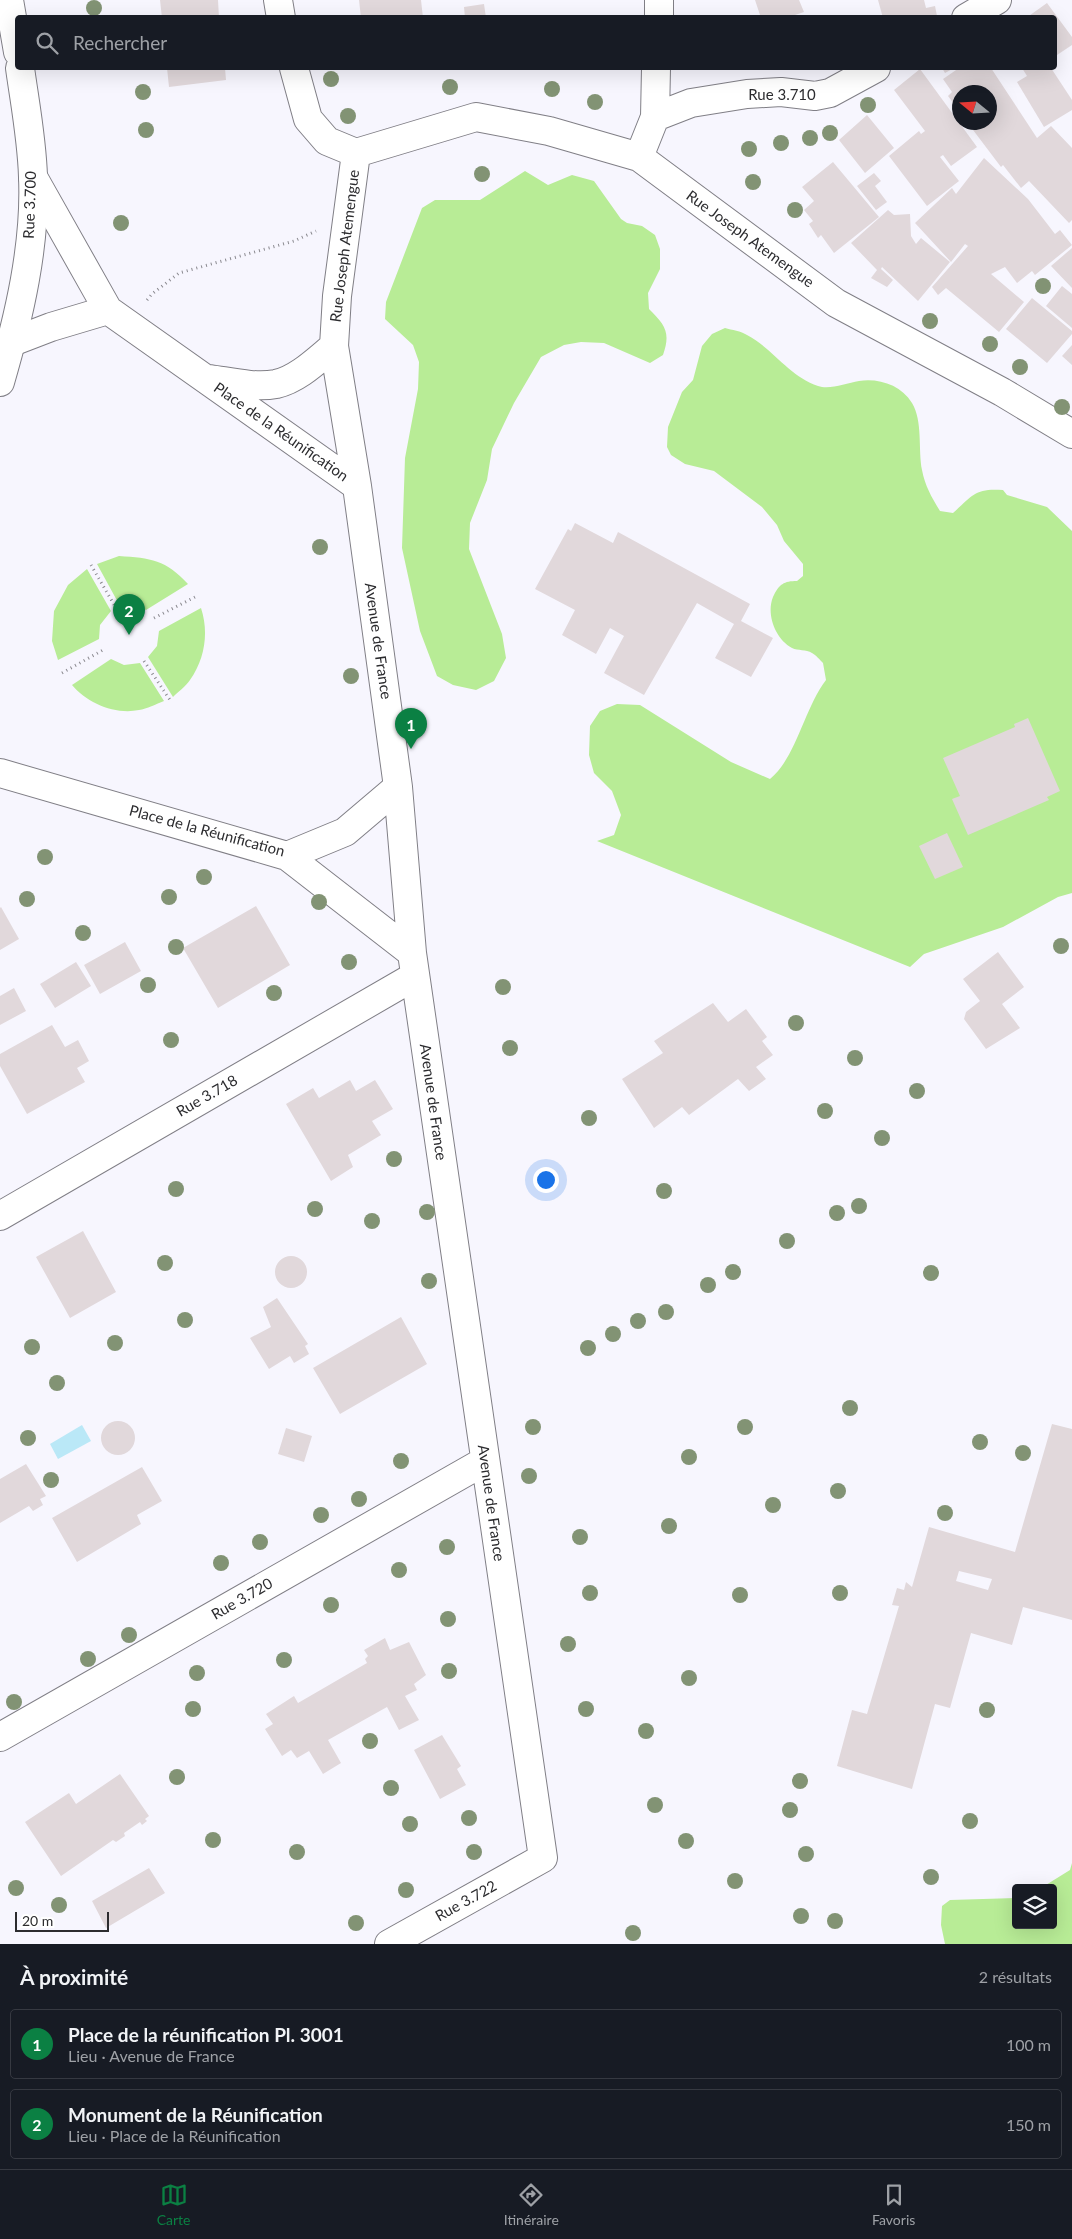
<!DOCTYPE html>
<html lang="fr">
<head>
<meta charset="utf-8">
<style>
	body { margin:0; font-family:Lato,sans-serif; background:#20242c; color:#f1f3f6 }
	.controls { position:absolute; right:15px; bottom:15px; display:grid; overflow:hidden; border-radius:5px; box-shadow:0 5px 20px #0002 }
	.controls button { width:45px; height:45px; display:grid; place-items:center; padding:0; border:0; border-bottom:1px solid #363941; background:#171b24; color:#f1f3f6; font:25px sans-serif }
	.compass { position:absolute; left:952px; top:85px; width:45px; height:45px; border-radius:50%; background:#171b24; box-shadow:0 5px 20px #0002; rotate:288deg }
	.scale { position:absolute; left:15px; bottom:12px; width:94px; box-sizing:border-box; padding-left:5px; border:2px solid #2c2c2f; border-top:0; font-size:14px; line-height:18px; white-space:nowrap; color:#2c2c2f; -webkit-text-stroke:4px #fff; paint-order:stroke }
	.you { position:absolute; left:545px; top:1179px; width:18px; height:18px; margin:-12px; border:4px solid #fff; border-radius:50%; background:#1a73e8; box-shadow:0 0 0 8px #1a73e833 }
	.badge { display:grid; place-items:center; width:32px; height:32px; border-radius:50%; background:#0b8043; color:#fff; font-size:16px; font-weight:700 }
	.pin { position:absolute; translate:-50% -41px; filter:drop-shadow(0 1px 2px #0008) }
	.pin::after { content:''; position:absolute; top:26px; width:18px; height:15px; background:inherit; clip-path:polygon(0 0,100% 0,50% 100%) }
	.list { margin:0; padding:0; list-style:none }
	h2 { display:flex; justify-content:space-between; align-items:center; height:65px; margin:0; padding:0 20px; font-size:21px }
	h2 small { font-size:16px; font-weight:400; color:#9ea1a6 }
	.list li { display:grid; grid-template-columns:32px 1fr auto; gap:15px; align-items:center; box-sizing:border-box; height:70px; margin:0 10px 10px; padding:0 10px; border:1px solid #363941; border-radius:5px }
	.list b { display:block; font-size:19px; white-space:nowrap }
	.list p { margin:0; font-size:16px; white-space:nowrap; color:#9ea1a6 }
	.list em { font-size:16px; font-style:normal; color:#9ea1a6 }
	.icon { flex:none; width:28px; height:28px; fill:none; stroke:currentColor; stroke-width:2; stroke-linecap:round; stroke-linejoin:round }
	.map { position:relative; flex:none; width:1072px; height:1944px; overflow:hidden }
	.search { position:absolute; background:#171b24; box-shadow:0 5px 20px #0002; left:15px; right:15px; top:15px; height:55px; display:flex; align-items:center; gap:12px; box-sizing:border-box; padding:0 18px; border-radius:5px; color:#9ea1a6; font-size:19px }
	.sheet { height:225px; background:#171b24 }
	nav { display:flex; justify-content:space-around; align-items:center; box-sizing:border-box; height:70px; border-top:1px solid #363941; background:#171b24; font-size:14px; color:#9ea1a6 }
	nav a { display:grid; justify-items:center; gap:2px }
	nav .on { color:#0b8043 }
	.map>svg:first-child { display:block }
	.green { fill:#b8ec96 }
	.water { fill:#bae8f7 }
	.building { fill:#e1d8db; fill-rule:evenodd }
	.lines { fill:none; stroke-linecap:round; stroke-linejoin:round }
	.street-casing { stroke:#807f86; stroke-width:30 }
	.secondary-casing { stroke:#807f86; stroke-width:30 }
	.path { stroke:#8a898f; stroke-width:3; stroke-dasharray:1 4; stroke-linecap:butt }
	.street { stroke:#fff; stroke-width:28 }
	.secondary { stroke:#fff; stroke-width:28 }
	.tree { fill:#829374 }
	.labels { text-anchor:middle; stroke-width:4; stroke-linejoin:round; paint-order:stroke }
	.street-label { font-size:15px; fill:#2c2c2f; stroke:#fff }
</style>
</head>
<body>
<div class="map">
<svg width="1072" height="1944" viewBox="0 0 1072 1944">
	<rect width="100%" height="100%" fill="#f7f6fe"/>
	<!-- green -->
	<path class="green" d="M525 171 548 185 572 175 594 181 621 219 627 223 642 226 655 235 660 249V269L648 293 649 309C665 325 671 332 663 355L650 363 604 343 581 342 564 345 541 357 514 403 492 449 487 480 470 523 469 549 502 634 506 658 494 681 476 690 453 685 437 676 420 631 402 548 405 458 418 389 419 362 413 345 385 319 386 302 422 208 435 200H480Z
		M725 328C732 330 741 331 747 335 772 348 790 377 818 386 830 390 846 383 859 381 879 378 901 385 912 403 923 421 918 450 922 470 925 486 932 498 940 511L953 513C973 495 975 488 1003 490L1007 495 1047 507 1072 531V893L1058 897 1003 927 924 954 910 967 597 841 614 835 621 815 612 791 594 773 589 755 590 726 600 711 617 704 640 705 731 762 770 779C796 758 804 709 826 680L823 663C820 660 816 655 812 653 806 649 798 651 792 648 775 639 766 614 773 597 779 584 784 581 797 581L803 576V564L784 541 777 525 762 507 714 471 685 464 671 455 667 447 668 427 682 392 693 380 702 346 712 334Z
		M119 556C151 558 166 560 188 584L146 610C138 604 130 604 120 606L97 564Z
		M87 569 111 611 100 625 99 639 58 660 52 641 54 611 68 585Z
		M201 608C209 632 205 659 190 680 186 686 178 692 173 697L148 657 157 646 159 631Z
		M111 659 124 665 140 663 164 701C156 704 147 709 139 710 115 715 87 703 72 685Z
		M1072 1863V1944H945L941 1925 942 1906 950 1900 1016 1898V1925H1053V1888H1041L1070 1870Z"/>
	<!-- water -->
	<path class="water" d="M82 1425 91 1441 58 1459 50 1444Z"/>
	<!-- building -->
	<path class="building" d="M160 0H218L219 18H162Z
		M359 0H421L423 18H361Z
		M755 0H799L804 12 786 18H761Z
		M878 0H924L926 8 935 6 937 16 883 18Z
		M1047 3 1072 37V45L1054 57V18H1026Z
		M484 4 486 18H465L464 7Z
		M167 68H225L226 80 169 87Z
		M942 68H954L945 73Z
		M959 68H991L1037 138 1051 126 1072 148V220L1069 223 1029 181 1021 188 1003 165 1001 167 967 122H990V92H960V112L948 96 952 92 943 79Z
		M1022 68H1051L1072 100V110L1044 127 1017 82 1027 76Z
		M920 69 977 147 951 166 943 155 940 157 959 181 927 206 889 156 919 131 921 134 925 131 894 90Z
		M867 115 894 148 865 173 839 140Z
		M984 158 1028 199 1055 234 1060 230 1072 245 1035 275 1032 271 1017 283 1005 267 991 274 1024 302 999 332 946 288 938 295 932 287 968 246 965 244 951 262 915 223 952 188 956 194Z
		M833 162 879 217 834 253 821 235 818 238 809 224 813 221 804 210 814 201 802 187Z
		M874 173 881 181 875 186 887 202 876 210 857 186Z
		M888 210 894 215 910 214 911 236 916 244 921 238 950 262 918 301 882 267 881 269 893 280 887 287 871 278 877 270 851 243Z
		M1072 248V288L1051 266Z
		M1062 286 1072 294V328L1046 306Z
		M1032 298 1072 331V334L1047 363 1006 329Z
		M1072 345V365L1062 356Z
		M575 523 613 543 618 532 750 604 741 621 773 638 751 677 715 658 734 624 697 603 644 695 604 673 624 636 610 628 596 654 562 635 575 610 535 589 568 529 571 531Z
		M1028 718 1060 791 1047 797 1049 800 968 835 952 799 960 796 943 758 1015 727 1014 724Z
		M947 833 963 867 935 879 919 846Z
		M256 906 290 965 218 1008 183 948Z
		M1 907 19 939 0 950V908Z
		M125 942 141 971 100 994 84 965Z
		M998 952 1024 987 1002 1004 1020 1028 986 1049 964 1019 966 1012 980 1001 963 979Z
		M76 962 91 986 55 1008 40 984Z
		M14 988 26 1011 0 1025V996Z
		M713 1003 728 1022 746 1009 767 1037 762 1041 773 1055 756 1067 766 1079 749 1091 738 1079 689 1115 682 1107 654 1128 622 1079 663 1053 654 1041Z
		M52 1025 65 1047 78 1040 89 1061 77 1068 85 1082 27 1114 0 1066V1054Z
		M350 1080 356 1091 375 1080 393 1109 372 1121 381 1135 348 1155 353 1167 331 1181 286 1104 313 1088 319 1098Z
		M83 1231 116 1292 70 1318 36 1257Z
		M275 1272a16 16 0 1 1 32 0a16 16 0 1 1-32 0Z
		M277 1298 308 1344 305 1346 309 1354 294 1363 290 1356 269 1369 250 1338 271 1327 263 1307Z
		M401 1317 427 1364 340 1414 313 1368Z
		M101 1438a17 17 0 1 1 34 0a17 17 0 1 1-34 0Z
		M1052 1424 1072 1429V1620L1023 1607 1012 1645 971 1633 950 1708 935 1704 912 1789 837 1766 852 1710 867 1714 899 1606 892 1605 897 1588 904 1590 906 1582 912 1587 929 1527 1015 1552ZM959 1571 992 1579 988 1590 956 1581Z
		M286 1428 312 1436 304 1462 278 1454Z
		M26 1464 46 1496 40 1499 43 1505 33 1511 29 1506 0 1523V1479Z
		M142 1467 162 1501 137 1515 141 1524 77 1562 52 1518Z
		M385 1638 390 1650 409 1642 426 1675 414 1684 417 1690 405 1696 419 1720 399 1730 387 1707 328 1740 341 1763 323 1774 309 1751 297 1758 291 1750 282 1756 265 1729 273 1724 266 1714 294 1696 298 1703 367 1663 365 1659 368 1656 364 1650Z
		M442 1735 461 1766 457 1769 466 1785 440 1799 414 1750Z
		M120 1774 149 1816 145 1819 147 1821 142 1825 140 1822 124 1833 125 1836 116 1842 113 1840 61 1876 25 1822 69 1793 76 1804Z
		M149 1868 165 1893 106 1928 92 1901Z"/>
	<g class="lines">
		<defs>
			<path id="street" d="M278 0 281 18
				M659 18V0
				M966 18 997 0
				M294 68 308 119 327 141 356 153
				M655 117 691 103 747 94 781 92 815 96 830 93 876 68
				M639 157 655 117 656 68
				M33 177 108 310 357 486
				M12 342 51 327 108 310
				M210 379C231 382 255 388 276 384 298 379 317 360 334 346
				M0 773 287 856 345 832 398 787
				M287 856 412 953
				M0 1216 415 976
				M0 1737 485 1461
				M389 1944 543 1858 412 953 398 787 357 486 334 346 337 296 356 153 476 117 549 131 639 157 836 303 1002 392 1072 434"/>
			<path id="secondary" d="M9 0 18 52
				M0 382C19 317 36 245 33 177 32 140 25 104 20 68"/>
		</defs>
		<!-- street casing -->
		<use href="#street" class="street-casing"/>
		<!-- secondary casing -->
		<use href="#secondary" class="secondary-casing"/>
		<!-- path -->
		<path class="path" d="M147 300 152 294 179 273 294 241 316 231
			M91 565 116 608
			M154 618 197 596
			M144 661 170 700
			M62 673 103 650"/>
		<!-- street -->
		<use href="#street" class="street"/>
		<!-- secondary -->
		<use href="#secondary" class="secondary"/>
	</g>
	<!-- trees -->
	<g class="tree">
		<circle cx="94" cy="8" r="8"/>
		<circle cx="331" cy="79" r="8"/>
		<circle cx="450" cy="87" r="8"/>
		<circle cx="552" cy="89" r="8"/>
		<circle cx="143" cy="92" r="8"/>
		<circle cx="595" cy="102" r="8"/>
		<circle cx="868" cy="105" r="8"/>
		<circle cx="348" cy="116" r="8"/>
		<circle cx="146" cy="130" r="8"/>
		<circle cx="830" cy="133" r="8"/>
		<circle cx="810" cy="138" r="8"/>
		<circle cx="781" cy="143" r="8"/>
		<circle cx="749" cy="149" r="8"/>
		<circle cx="482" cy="174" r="8"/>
		<circle cx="753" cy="182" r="8"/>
		<circle cx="795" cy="210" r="8"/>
		<circle cx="121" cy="223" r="8"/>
		<circle cx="1043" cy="286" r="8"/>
		<circle cx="930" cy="321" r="8"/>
		<circle cx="990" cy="344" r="8"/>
		<circle cx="1020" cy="367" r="8"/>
		<circle cx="1062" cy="407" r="8"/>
		<circle cx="320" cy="547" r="8"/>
		<circle cx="351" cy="676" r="8"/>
		<circle cx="45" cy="857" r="8"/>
		<circle cx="204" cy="877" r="8"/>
		<circle cx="169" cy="897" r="8"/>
		<circle cx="27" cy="899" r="8"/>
		<circle cx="319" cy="902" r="8"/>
		<circle cx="83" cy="933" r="8"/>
		<circle cx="1061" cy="946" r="8"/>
		<circle cx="176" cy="947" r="8"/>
		<circle cx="349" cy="962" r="8"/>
		<circle cx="148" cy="985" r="8"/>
		<circle cx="503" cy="987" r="8"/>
		<circle cx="274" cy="993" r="8"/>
		<circle cx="796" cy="1023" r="8"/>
		<circle cx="171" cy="1040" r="8"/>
		<circle cx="510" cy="1048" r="8"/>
		<circle cx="855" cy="1058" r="8"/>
		<circle cx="917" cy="1091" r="8"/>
		<circle cx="825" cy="1111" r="8"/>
		<circle cx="589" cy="1118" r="8"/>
		<circle cx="882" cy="1138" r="8"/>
		<circle cx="394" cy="1159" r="8"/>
		<circle cx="176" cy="1189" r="8"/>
		<circle cx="664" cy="1191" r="8"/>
		<circle cx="859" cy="1206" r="8"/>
		<circle cx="315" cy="1209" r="8"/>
		<circle cx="427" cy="1212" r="8"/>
		<circle cx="837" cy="1213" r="8"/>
		<circle cx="372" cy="1221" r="8"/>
		<circle cx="787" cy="1241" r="8"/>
		<circle cx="165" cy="1263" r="8"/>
		<circle cx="733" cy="1272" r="8"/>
		<circle cx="931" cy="1273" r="8"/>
		<circle cx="429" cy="1281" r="8"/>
		<circle cx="708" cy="1285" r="8"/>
		<circle cx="666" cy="1312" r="8"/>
		<circle cx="185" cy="1320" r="8"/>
		<circle cx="638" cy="1321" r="8"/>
		<circle cx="613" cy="1334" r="8"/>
		<circle cx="115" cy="1343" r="8"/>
		<circle cx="32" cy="1347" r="8"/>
		<circle cx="588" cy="1348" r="8"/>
		<circle cx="57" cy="1383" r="8"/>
		<circle cx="850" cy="1408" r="8"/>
		<circle cx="533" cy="1427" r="8"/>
		<circle cx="745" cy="1427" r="8"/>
		<circle cx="28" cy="1438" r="8"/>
		<circle cx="980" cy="1442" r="8"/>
		<circle cx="1023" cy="1453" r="8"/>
		<circle cx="689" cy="1457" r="8"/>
		<circle cx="401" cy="1461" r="8"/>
		<circle cx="529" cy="1476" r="8"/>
		<circle cx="51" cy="1480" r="8"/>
		<circle cx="838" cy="1491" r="8"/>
		<circle cx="359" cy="1499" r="8"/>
		<circle cx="773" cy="1505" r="8"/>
		<circle cx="945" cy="1513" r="8"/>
		<circle cx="321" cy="1515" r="8"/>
		<circle cx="669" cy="1526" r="8"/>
		<circle cx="580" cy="1537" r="8"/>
		<circle cx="260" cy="1542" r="8"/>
		<circle cx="447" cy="1547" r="8"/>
		<circle cx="221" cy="1563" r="8"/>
		<circle cx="399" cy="1570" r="8"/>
		<circle cx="590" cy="1593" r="8"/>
		<circle cx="840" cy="1593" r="8"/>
		<circle cx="740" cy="1595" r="8"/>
		<circle cx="331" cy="1605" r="8"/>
		<circle cx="448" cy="1619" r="8"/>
		<circle cx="129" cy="1635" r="8"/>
		<circle cx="568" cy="1644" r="8"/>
		<circle cx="88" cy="1659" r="8"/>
		<circle cx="284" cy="1660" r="8"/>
		<circle cx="449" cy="1671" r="8"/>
		<circle cx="197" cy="1673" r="8"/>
		<circle cx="689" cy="1678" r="8"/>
		<circle cx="14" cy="1702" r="8"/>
		<circle cx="193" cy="1709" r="8"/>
		<circle cx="586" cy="1709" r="8"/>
		<circle cx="987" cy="1710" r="8"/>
		<circle cx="646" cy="1731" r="8"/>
		<circle cx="370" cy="1741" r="8"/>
		<circle cx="177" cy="1777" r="8"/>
		<circle cx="800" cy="1781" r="8"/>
		<circle cx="391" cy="1788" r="8"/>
		<circle cx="655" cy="1805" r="8"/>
		<circle cx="790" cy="1810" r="8"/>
		<circle cx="469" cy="1818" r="8"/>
		<circle cx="970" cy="1821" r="8"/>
		<circle cx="410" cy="1824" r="8"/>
		<circle cx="213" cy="1840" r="8"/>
		<circle cx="686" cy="1841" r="8"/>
		<circle cx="297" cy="1852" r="8"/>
		<circle cx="474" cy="1852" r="8"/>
		<circle cx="806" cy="1854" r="8"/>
		<circle cx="931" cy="1877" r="8"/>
		<circle cx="735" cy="1881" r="8"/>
		<circle cx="16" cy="1888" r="8"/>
		<circle cx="406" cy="1890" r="8"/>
		<circle cx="59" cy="1905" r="8"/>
		<circle cx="801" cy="1916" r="8"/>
		<circle cx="835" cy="1921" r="8"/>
		<circle cx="356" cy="1923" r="8"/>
		<circle cx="633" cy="1933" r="8"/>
	</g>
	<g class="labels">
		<!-- street labels -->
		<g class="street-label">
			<text x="782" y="100">Rue 3.710</text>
			<text transform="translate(30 205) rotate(-88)" y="5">Rue 3.700</text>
			<text transform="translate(750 239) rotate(36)" y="5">Rue Joseph Atemengue</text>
			<text transform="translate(345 246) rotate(-83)" y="5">Rue Joseph Atemengue</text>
			<text transform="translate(281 432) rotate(35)" y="5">Place de la Réunification</text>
			<text transform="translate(378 641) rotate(82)" y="5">Avenue de France</text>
			<text transform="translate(207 831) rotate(15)" y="5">Place de la Réunification</text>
			<text transform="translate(207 1096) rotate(-30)" y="5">Rue 3.718</text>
			<text transform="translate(433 1102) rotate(82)" y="5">Avenue de France</text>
			<text transform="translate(491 1503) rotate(82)" y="5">Avenue de France</text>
			<text transform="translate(242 1599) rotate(-30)" y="5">Rue 3.720</text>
			<text transform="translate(466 1901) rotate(-29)" y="5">Rue 3.722</text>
		</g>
	</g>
</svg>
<div class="controls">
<button><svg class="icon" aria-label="layers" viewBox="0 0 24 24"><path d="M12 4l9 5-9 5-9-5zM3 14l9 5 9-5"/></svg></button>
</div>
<svg class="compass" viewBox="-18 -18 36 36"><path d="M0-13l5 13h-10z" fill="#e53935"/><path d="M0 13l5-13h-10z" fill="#9ea1a6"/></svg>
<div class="scale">20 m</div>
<div class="you"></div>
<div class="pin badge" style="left:411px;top:749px">1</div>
<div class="pin badge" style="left:129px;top:635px">2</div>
<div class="search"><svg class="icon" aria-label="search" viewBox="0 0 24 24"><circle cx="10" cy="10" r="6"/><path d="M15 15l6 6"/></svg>Rechercher</div>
</div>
<section class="sheet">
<h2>À proximité<small>2 résultats</small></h2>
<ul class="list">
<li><span class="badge">1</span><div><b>Place de la réunification Pl. 3001</b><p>Lieu · Avenue de France</p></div><em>100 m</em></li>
<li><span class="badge">2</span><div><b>Monument de la Réunification</b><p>Lieu · Place de la Réunification</p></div><em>150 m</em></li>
</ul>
</section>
<nav>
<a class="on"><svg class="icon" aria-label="map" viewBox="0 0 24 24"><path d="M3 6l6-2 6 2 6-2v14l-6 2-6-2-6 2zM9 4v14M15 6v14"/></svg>Carte</a>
<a><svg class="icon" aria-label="directions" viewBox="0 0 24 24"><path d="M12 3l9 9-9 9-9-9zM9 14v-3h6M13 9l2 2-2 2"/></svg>Itinéraire</a>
<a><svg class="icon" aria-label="saved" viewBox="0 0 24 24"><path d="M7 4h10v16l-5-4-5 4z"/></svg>Favoris</a>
</nav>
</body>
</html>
